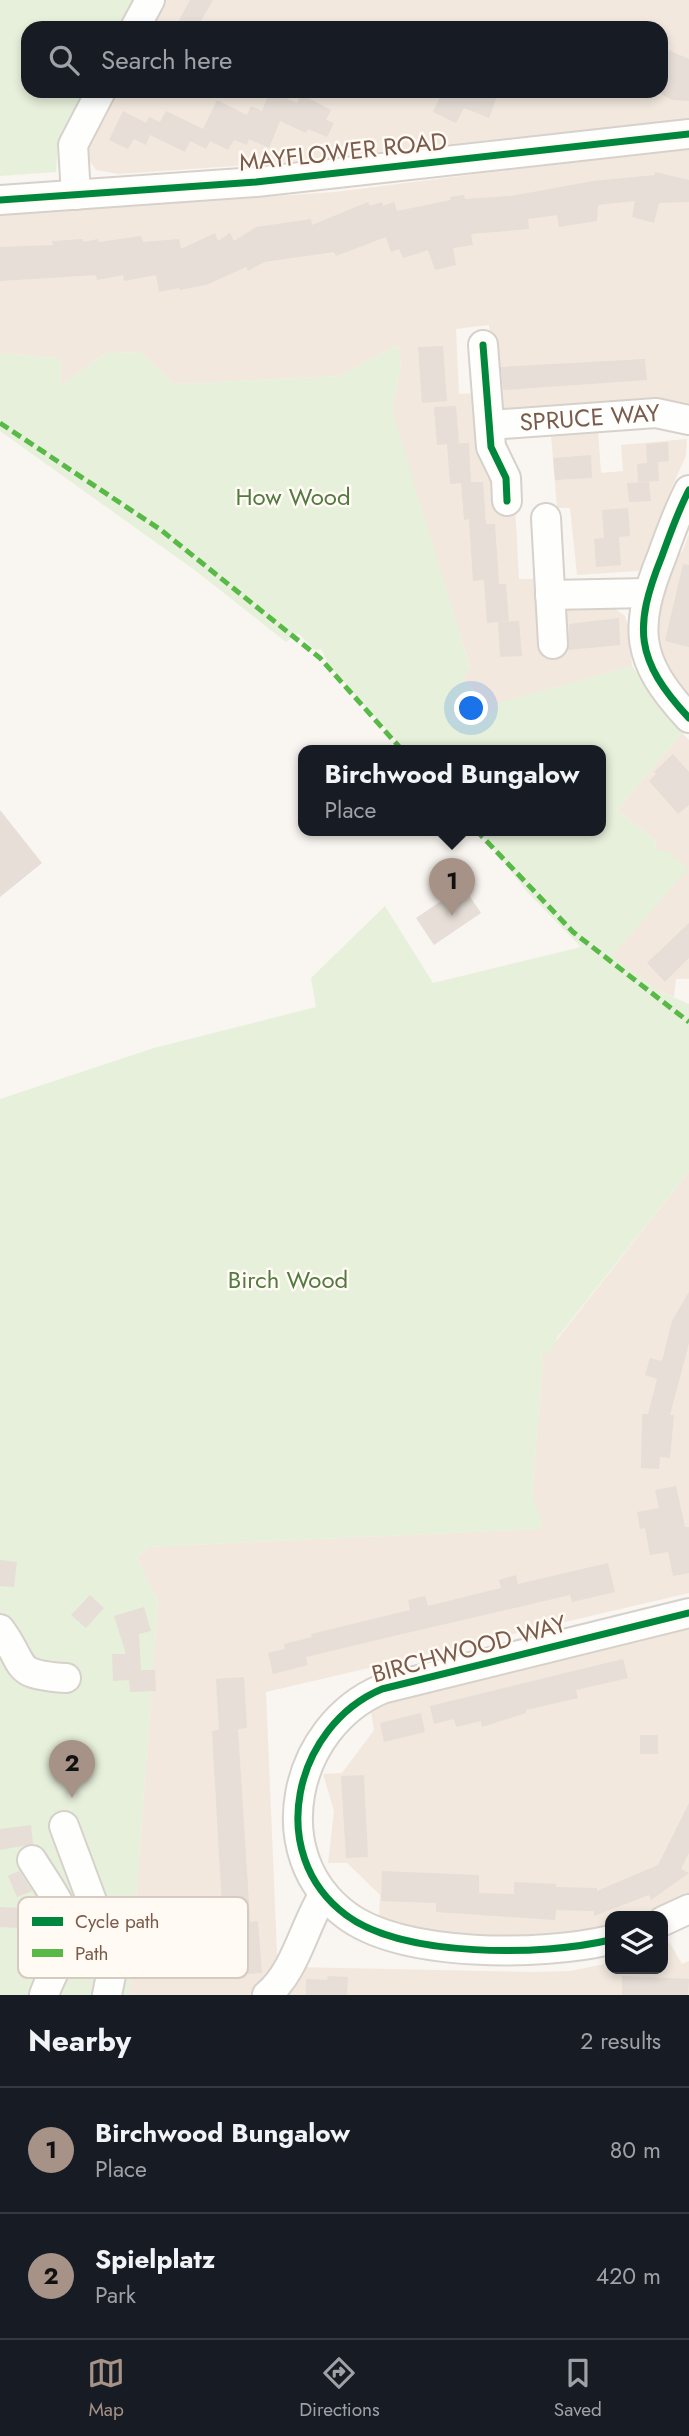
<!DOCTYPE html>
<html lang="en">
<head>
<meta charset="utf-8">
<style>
	body { margin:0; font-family:Jost,sans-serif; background:#20242c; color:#f1f3f6 }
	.controls { position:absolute; right:21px; bottom:21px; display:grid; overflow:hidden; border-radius:14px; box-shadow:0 4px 10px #0003 }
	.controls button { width:63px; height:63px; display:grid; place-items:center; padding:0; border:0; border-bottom:2px solid #363941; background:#171b24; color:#f1f3f6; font:35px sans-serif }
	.you { position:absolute; left:472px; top:709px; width:24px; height:24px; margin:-18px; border:5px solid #fff; border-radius:50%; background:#1a73e8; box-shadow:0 0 0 10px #1a73e833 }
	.badge { display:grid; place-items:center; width:46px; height:46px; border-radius:50%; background:#a69286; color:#111; font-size:23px; font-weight:700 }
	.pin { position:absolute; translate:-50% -58px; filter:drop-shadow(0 2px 4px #0008) }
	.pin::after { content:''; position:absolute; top:37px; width:24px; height:21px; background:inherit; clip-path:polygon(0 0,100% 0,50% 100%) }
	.popup { position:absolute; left:298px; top:745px; width:308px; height:91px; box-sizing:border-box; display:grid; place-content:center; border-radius:14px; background:#171b24; filter:drop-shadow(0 2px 5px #0005); font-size:23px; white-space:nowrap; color:#9ea1a6 }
	.popup b { font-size:26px; color:#f1f3f6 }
	.popup::after { content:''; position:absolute; left:50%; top:100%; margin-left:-14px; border:14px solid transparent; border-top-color:#171b24 }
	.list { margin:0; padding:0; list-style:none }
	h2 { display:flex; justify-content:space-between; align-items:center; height:91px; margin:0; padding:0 28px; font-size:30px }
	h2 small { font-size:23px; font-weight:400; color:#9ea1a6 }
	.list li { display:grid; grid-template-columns:46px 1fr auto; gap:21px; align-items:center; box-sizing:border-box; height:126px; padding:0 28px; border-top:2px solid #363941 }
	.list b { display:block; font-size:26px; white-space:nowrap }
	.list p { margin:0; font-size:23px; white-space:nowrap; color:#9ea1a6 }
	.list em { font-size:23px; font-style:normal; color:#9ea1a6 }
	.icon { flex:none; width:38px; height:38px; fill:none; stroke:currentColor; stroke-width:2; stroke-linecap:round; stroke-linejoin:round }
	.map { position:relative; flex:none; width:689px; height:1995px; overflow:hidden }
	.search { position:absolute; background:#171b24; box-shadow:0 4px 10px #0003; left:21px; right:21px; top:21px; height:77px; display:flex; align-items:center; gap:18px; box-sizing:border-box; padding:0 24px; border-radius:21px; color:#9ea1a6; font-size:26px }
	.sheet { height:343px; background:#171b24 }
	nav { display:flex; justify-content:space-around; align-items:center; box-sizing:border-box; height:98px; border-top:2px solid #363941; background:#171b24; font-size:19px; color:#9ea1a6 }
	nav a { display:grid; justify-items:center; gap:4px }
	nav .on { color:#a69286 }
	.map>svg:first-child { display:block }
	.residential { fill:#f2e8de }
	.green { fill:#e7f0db }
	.building { fill:#e6ded7 }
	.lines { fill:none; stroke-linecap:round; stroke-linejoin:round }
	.minor-casing { stroke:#d7d1cb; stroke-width:32 }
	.minor { stroke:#fefefd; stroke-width:28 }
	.quiet { stroke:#58b947; stroke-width:5; stroke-dasharray:10 5; stroke-linecap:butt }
	.cycleway-casing { stroke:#fffaf3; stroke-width:11 }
	.cycleway { stroke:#00873e; stroke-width:7 }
	.labels { text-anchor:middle; stroke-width:5; stroke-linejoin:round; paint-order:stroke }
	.street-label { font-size:24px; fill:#7a5c4d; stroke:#fffaf3 }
	.park-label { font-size:24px; fill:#537a41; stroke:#fffaf3 }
	.key { fill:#fffaf3; stroke:#d7cbc1; stroke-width:2 }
	.key-label { font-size:19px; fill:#7a5c4d }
</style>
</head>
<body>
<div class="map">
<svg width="689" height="1995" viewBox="0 0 689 1995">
	<rect width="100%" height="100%" fill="#f9f5f0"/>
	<!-- residential -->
	<path class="residential" d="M164 0H689V119L264 164 118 174 96 170 86 156V147L115 91H661V28H149Z
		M689 147V406L661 400 501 413 495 410 489 325 456 329 459 394 479 393 487 477H499L515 505 519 579H538L541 651 563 649V609L610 605 625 616 629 629 632 666 500 703 490 715 481 708 485 703 463 679 470 667 393 417 392 410 401 365 398 345 339 376 174 384 140 352 106 353 61 385 60 358 0 353V215L335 192Z
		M598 431 601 473 623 471 621 445 687 439 686 456 667 498 644 566 638 571 577 575 570 508H557L551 435Z
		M689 534V699L661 663 655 622 676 554 682 552Z
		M682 733 689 740V979H676L674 997 657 990 611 956 638 926 656 850 655 840 617 810Z
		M689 1171V1593L266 1692 278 1977 262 1995H129L158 1601 137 1558 148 1547 539 1529 532 1494 543 1358 541 1350 551 1352 552 1346Z
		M689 1627V1895L641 1916H610V1926L570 1935 522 1937 420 1932 379 1920 380 1895 347 1863H328L334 1811 323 1774 342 1773 374 1730 370 1706Z
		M670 1943 682 1964 689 1961V1995H278L293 1967 532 1972 570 1971 610 1963V1969H663V1945Z"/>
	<!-- green -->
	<path class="green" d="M0 0H138L122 28H28V91H87L58 144 56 172 0 176Z
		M398 345 401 365 392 410 470 668 463 679 485 703 481 708 490 715 499 703 632 666 682 733 617 810 655 840 656 850H667L688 869 612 956 657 990 689 1004V1171L557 1338 551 1353 541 1351 543 1358 532 1494 543 1525 539 1529 148 1547 137 1558 158 1601 129 1995H0V1099L154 1048 316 1007 311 978 385 906 433 983 581 947 528 893 478 830H601V750H405L329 665 321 649 315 650 298 633 286 642 196 571 0 431V353L60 358 61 385 106 353 140 352 174 384 339 376Z"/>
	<!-- building -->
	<path class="building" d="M190 0H213L197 28H175Z
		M661 47 689 59V101L672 100 655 91H661Z
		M270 91 297 103 301 94 331 110 326 120 334 123 327 137 308 129 306 133 280 121 269 148 249 139 247 145 234 140 228 150 210 141 206 149 190 141 185 152 150 135 146 145 134 139 128 149 109 140 123 111 146 123 149 117 160 122 166 111 203 129 217 100 247 115 251 106 262 111Z
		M443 91H499L489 118 464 108 456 123 433 112Z
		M655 172 689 180V202L659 203 654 223 632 217 635 201 598 205 597 221 559 227 557 215 528 219 529 229 471 234 473 245 453 248 456 265 435 270 428 250 403 258 399 249 391 252 386 237 336 256 334 252 264 262 248 271 246 267 206 285 180 290 179 288 159 292 156 275 124 281 123 275 97 280 96 275 0 281V247L53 245 52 241 83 239V242L98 239 99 242 141 236 143 242 179 239 181 249 215 233 218 241 230 233 234 241 256 227 311 219 312 225 368 202 370 206 382 202 383 206 394 202 397 211 451 200 450 197 464 195 465 199 511 196 593 181 655 175Z
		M443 346 447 401 422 403 418 347Z
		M645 359 647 380 503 390 501 367Z
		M456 406 459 443 437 445 434 407Z
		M668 442 669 461 658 462 659 481 638 482 637 464 647 463 646 444Z
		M469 443 471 482H483L486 524H495L499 584H506L509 621 487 623 484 580 473 581 469 519 464 520 461 483 450 484 447 444Z
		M591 455 592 478 555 480 553 458Z
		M649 482 651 501 629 502 627 483Z
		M628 508 630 536 619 537 621 565 596 567 594 539 604 538 602 510Z
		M683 564 689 565V647L665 641Z
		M619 618 620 645 568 650 569 624Z
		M519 621 522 656 500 657 498 622Z
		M673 754 689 772V805L678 814 649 781 656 774 654 772Z
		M0 810 42 863 0 897Z
		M463 886 481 913 434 945 416 918Z
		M689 923V958L665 982 647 963Z
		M689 1292V1343L670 1415H674L670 1458 660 1457 659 1469 641 1468 642 1414H648L657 1379 645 1375 650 1358 662 1361 672 1321Z
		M676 1486 685 1527H689V1573L673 1576 668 1552 650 1555 645 1528 640 1529 637 1512 659 1508 655 1490Z
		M0 1560 17 1562 14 1587 0 1586Z
		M608 1563 615 1592 572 1602 570 1595 398 1635 306 1657 308 1665 273 1674 268 1653 285 1649 284 1644 312 1637 311 1634 410 1610 408 1600 425 1596 428 1606 501 1588 499 1580 516 1575 518 1584Z
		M90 1595 104 1608 86 1628 71 1615Z
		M144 1607 151 1631 139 1634 141 1670H155L156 1691 130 1692 129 1680 113 1681 112 1654H126L114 1616Z
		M623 1659 628 1678 576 1690 578 1698 526 1710V1713L482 1727 481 1721 456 1727 454 1719 434 1724 430 1706Z
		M244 1677 247 1728 238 1729 248 1887 250 1922 258 1921 262 1973 235 1975 232 1924H223L212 1731 219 1730 216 1679Z
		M421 1713 425 1732 384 1742 380 1723Z
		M640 1735H658V1754H640Z
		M364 1775 368 1857 346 1858 341 1776Z
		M689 1803V1853L681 1869 689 1873 651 1900 649 1895 594 1916V1911L556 1910 555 1920 436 1912V1903L381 1901 382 1871 479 1875V1893L514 1894V1882L556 1884V1887L597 1888V1891L658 1865Z
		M31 1825 33 1844 0 1850V1829Z
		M19 1871 32 1891 17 1897 8 1876Z
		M0 1907 21 1908 20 1928 0 1927Z
		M328 1976 348 1977 347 1995H306V1979L327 1980Z
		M622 1976 689 1979 688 1995H622Z"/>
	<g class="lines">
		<defs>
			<g id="minor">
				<path d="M135 28 150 0"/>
				<path d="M76 195 73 145 101 91"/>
				<path d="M0 200 256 182 689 134"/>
				<path d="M483 345 491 447 506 478 507 501"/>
				<path id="s1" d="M490 425 656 413 689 420"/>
				<path d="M689 490C678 511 670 534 662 556 633 628 635 660 689 718"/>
				<path d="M546 518 553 644"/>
				<path d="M550 595 647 593"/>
				<path d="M0 1629C28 1667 10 1674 66 1678"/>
				<path d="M64 1826 114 1960 107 1995"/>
				<path d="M32 1860C45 1882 71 1913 67 1939 63 1957 50 1977 44 1995"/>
				<path d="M663 1921 689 1909"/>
				<path d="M610 1940C543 1956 403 1958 346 1915 264 1854 294 1726 382 1689L689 1613"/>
				<path d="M267 1995C296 1971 304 1925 324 1894"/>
			</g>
		</defs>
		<!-- minor casing -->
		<use href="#minor" class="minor-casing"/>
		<!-- minor -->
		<use href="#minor" class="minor"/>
		<!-- quiet -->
		<path class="quiet" d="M0 423 161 530 320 658 402 750
			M476 830 573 932 689 1022"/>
		<defs>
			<path id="cycleway" d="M0 200 256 182 689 134
				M483 345 491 447 506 478 507 501
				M689 490C678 511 670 534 662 556 633 628 635 660 689 718
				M610 1940C543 1956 403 1958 346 1915 264 1854 294 1726 382 1689L689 1613"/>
		</defs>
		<!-- cycleway casing -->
		<use href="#cycleway" class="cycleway-casing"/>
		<!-- cycleway -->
		<use href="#cycleway" class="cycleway"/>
	</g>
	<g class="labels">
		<!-- street labels -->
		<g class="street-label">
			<text transform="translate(343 152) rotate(-6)" y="8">MAYFLOWER ROAD</text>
			<text dy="8" stroke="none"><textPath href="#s1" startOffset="100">SPRUCE WAY</textPath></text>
			<text transform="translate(469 1649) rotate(-15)" y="8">BIRCHWOOD WAY</text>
		</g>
		<!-- park labels -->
		<g class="park-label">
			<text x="293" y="505">How Wood</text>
			<text x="288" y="1288">Birch Wood</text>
		</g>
	</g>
	<!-- legend -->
	<rect x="18" y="1897" width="230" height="81" rx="10" class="key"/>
	<rect x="32" y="1917" width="31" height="9" fill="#00873e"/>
	<rect x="32" y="1949" width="31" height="8" fill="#58b947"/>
	<g class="key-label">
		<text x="75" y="1928">Cycle path</text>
		<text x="75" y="1960">Path</text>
	</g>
</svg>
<div class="controls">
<button><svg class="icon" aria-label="layers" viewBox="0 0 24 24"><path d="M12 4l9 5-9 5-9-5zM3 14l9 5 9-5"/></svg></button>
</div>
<div class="you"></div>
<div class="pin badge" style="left:452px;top:916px">1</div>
<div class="popup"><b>Birchwood Bungalow</b>Place</div>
<div class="pin badge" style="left:72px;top:1798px">2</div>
<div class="search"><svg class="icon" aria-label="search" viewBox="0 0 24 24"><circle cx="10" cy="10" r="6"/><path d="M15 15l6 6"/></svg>Search here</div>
</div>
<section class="sheet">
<h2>Nearby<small>2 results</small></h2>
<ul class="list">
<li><span class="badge">1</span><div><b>Birchwood Bungalow</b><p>Place</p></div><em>80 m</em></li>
<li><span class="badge">2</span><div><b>Spielplatz</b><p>Park</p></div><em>420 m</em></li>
</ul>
</section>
<nav>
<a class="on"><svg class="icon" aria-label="map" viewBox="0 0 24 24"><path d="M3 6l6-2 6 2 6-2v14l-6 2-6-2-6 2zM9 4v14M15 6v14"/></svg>Map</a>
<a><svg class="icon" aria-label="directions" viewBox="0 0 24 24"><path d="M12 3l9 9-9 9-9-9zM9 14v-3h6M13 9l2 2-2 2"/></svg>Directions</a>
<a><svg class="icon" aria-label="saved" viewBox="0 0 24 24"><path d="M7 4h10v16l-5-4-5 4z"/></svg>Saved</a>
</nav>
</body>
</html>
